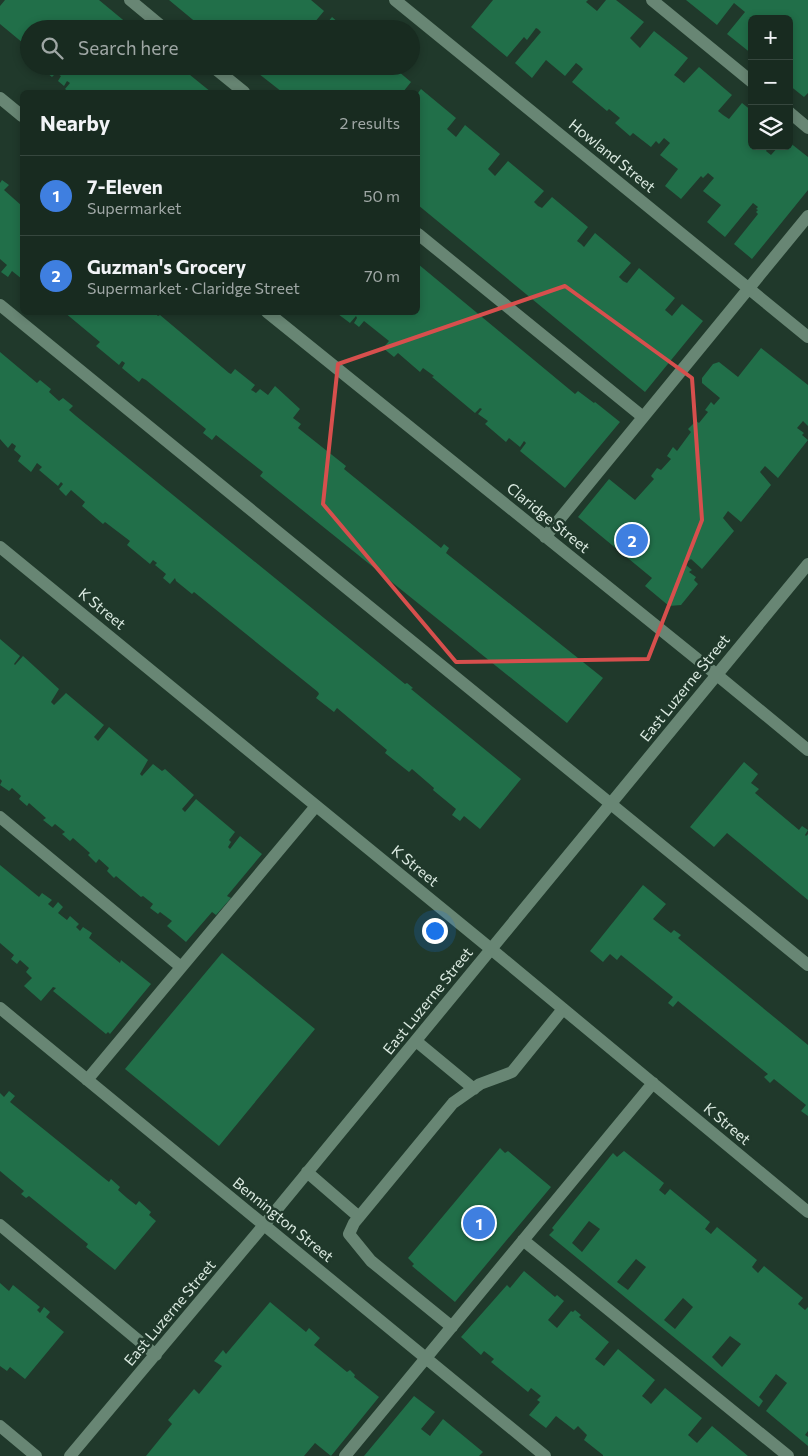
<!DOCTYPE html>
<html lang="en">
<head>
<meta charset="utf-8">
<style>
	body { margin:0; font-family:Commissioner,sans-serif; background:#213329; color:#f1f3f6 }
	.controls { position:absolute; right:15px; top:15px; display:grid; overflow:hidden; border-radius:8px; box-shadow:0 2px 8px #0003 }
	.controls button { width:45px; height:45px; display:grid; place-items:center; padding:0; border:0; border-bottom:1px solid #36473e; background:#182b20; color:#f1f3f6; font:25px sans-serif }
	.you { position:absolute; left:434px; top:930px; width:18px; height:18px; margin:-12px; border:4px solid #fff; border-radius:50%; background:#1a73e8; box-shadow:0 0 0 8px #1a73e833 }
	.badge { display:grid; place-items:center; width:32px; height:32px; border-radius:50%; background:#95b2f1; color:#fff; font-size:16px; font-weight:700 }
	.pin { position:absolute; translate:-50% -50%; border:2px solid #fff; box-shadow:0 1px 5px #0006 }
	.list { margin:0; padding:0; list-style:none }
	h2 { display:flex; justify-content:space-between; align-items:center; height:65px; margin:0; padding:0 20px; font-size:21px }
	h2 small { font-size:16px; font-weight:400; color:#9fa7a5 }
	.list li { display:grid; grid-template-columns:32px 1fr auto; gap:15px; align-items:center; box-sizing:border-box; height:80px; padding:0 20px; border-top:1px solid #36473e }
	.list b { display:block; font-size:19px; white-space:nowrap }
	.list p { margin:0; font-size:16px; white-space:nowrap; color:#9fa7a5 }
	.list em { font-size:16px; font-style:normal; color:#9fa7a5 }
	.icon { flex:none; width:28px; height:28px; fill:none; stroke:currentColor; stroke-width:2; stroke-linecap:round; stroke-linejoin:round }
	.map { position:relative; flex:none; width:808px; height:1456px; overflow:hidden }
	.search { position:absolute; background:#182b20; box-shadow:0 2px 8px #0003; left:20px; top:20px; width:400px; height:55px; display:flex; align-items:center; gap:12px; box-sizing:border-box; padding:0 18px; border-radius:28px; color:#9fa7a5; font-size:19px }
	.panel { position:absolute; background:#182b20; box-shadow:0 2px 8px #0003; left:20px; top:90px; width:400px; height:225px; border-radius:8px }
	.map>svg:first-child { display:block }
	.building { fill:#216f49; fill-rule:evenodd }
	.lines { fill:none; stroke-linecap:round; stroke-linejoin:round }
	.minor { stroke:#688674; stroke-width:12 }
	.marked { fill:none; stroke:#d74f4d; stroke-width:4; stroke-linejoin:round }
	.labels { text-anchor:middle; stroke-width:5; stroke-linejoin:round; paint-order:stroke }
	.street-label { font-size:15px; fill:#dbeae1; stroke:#20392b }
</style>
</head>
<body>
<div class="map">
<svg width="808" height="1456" viewBox="0 0 808 1456">
	<rect width="100%" height="100%" fill="#20392b"/>
	<!-- building -->
	<path class="building" d="M5 0H99L134 29H29V48L0 24V6Z
		M169 0H311L324 11 314 23 321 29H204Z
		M493 0H588L586 2 597 11 606 0H616L644 22 630 38 640 48 654 31 688 58 674 75 678 78 684 83 699 67 732 95 718 111 723 115 729 119 742 103 752 111V146H769L766 151 771 155 779 146H789V142L808 157V190L752 259 734 244 758 214 756 212 758 210 756 209 758 207 753 203 725 237 707 222 721 205 703 191 714 178 708 173 703 178 701 176 681 199 665 186 678 169 660 155 670 143 664 138 659 144 656 141 651 147 633 133 630 136 615 123 620 118 609 109 607 111 572 82 583 69 580 66 576 63 565 76 546 60 532 78 515 63 541 32 538 29 536 28 527 40 524 37 507 57 471 27Z
		M686 0H808V93L804 97 789 85V19H752V54L727 34 745 12 734 3 717 25Z
		M332 17 346 29H322Z
		M36 66H179L211 92H85L82 91 81 92H69L65 89 70 83 67 81 64 86 58 81 61 76 56 73 52 77 47 73 51 69 49 67 44 73Z
		M249 66H392L411 82 403 92H282Z
		M421 89 456 118 447 129 456 137 465 125 500 154 488 169 495 176 508 161 544 191 534 202 538 206 542 208 552 197 588 227 577 241 581 244 584 247 595 233 631 263 619 277 623 281 627 283 639 268 675 298 665 310 672 316 682 304 703 321 645 392 418 205V93Z
		M2 180 9 185 4 190 22 206V279L12 271 8 277 1 272 7 265 0 259V183Z
		M418 264 575 394 578 391 594 403 595 402 620 422 565 488 520 451 526 443 524 441 520 447 509 438 506 442 485 424 488 421 478 414 482 409 480 408 475 413 432 377 434 376 423 368 420 372 398 353 394 357 383 348 389 341 364 321 359 327 354 323 357 318 356 316 350 323 338 314 418 312Z
		M64 312H153L158 316 160 315 229 373 231 374 235 369 255 385 251 390 253 391 256 393 260 389 268 395 275 386 300 409 293 418 301 424 298 428 346 466 344 469 441 548 444 544 449 548 446 553 603 678 567 723 260 476 263 472 216 435 212 440 203 433 206 429 146 380 142 378 139 382 122 368 125 363 122 361 119 365 96 346 100 342Z
		M761 348 808 385V426L803 421 797 428 804 433 802 435 808 440 778 478 765 466 760 472 771 485 741 522 728 511 723 518 734 531 702 569 691 559 687 562 686 565 692 570 689 572 696 577 694 580 698 584 681 605 669 606 645 586 652 578 578 517 609 479 635 500 654 479 651 476 657 468 661 470 671 459 667 456 673 447 677 451 691 432 688 429 696 421 699 423 708 412 705 410 711 402 714 405 720 398 702 383V378L713 364 719 362 738 377Z
		M0 352 37 383 40 380 51 389 49 392 59 401 63 398 73 406 69 410 76 416 405 684 407 683 413 688 411 689 521 779 480 829 464 816 460 821 452 815 456 809 433 790 434 788 412 769 409 772 385 753 387 750 337 708 334 712 316 698 319 694 318 692 194 592 192 594 176 581 175 578 170 584 163 578 166 574 155 565 157 563 153 560 150 564 127 545 130 541 105 522 103 524 82 506 85 502 71 490 66 496 59 489 63 484 61 482 58 486 39 470 42 467 37 463 31 472 18 461 21 456 14 450 16 446 12 443 8 448 0 439Z
		M0 639 20 656 14 664 15 665 23 656 59 689 51 702 54 705 66 693 104 725 94 737 98 741 109 727 148 760 140 774 142 776 153 764 162 771 165 769 194 795 182 809 185 812 196 799 235 832 229 840 231 842 228 847 230 849 240 836 262 854 227 896 231 898 216 915 212 912 186 942 167 926 172 921 160 912 158 914 150 908 153 904 143 896 141 897 116 876 114 878 107 871 109 868 99 859 96 863 88 855 90 853 73 838 70 841 62 834 65 832 55 824 52 827 43 820 46 818 29 803 27 806 19 799 21 796 12 788 9 791 0 785 2 781 0 779Z
		M744 762 758 774 751 783 759 789 755 793 799 830 802 826 808 830 805 835 806 836 808 834V900L727 833 714 847 690 827Z
		M0 865 39 897 42 893 52 900 48 904 53 908 58 902 63 907 58 913 67 920 70 916 79 924 76 927 80 931 83 927 92 933 89 938 120 963 121 960 151 984 110 1034 108 1032 106 1034 53 991 56 988 53 987 41 1001 24 986 32 978 26 972 29 968 20 960 17 964 11 959 14 955 0 943Z
		M643 885 666 904 653 919 671 933 674 930 681 935 678 938 808 1045V1116L801 1111 806 1105 774 1079 770 1083 764 1077 768 1074 678 1001 673 1007 668 1003 673 997 621 955 617 960 610 954 603 962 590 951Z
		M222 953 315 1029 219 1146 125 1069Z
		M9 1091 15 1096 10 1102 99 1174 109 1182 111 1179 120 1187 118 1190 127 1198 136 1205 139 1201 151 1212 149 1215 156 1221 115 1270 86 1247 88 1244 29 1196 26 1198 21 1194 24 1191 0 1171V1093L4 1097Z
		M500 1148 505 1153 508 1151 551 1187 455 1302 412 1266 414 1264 408 1258Z
		M624 1151 664 1183 659 1190 665 1195 670 1189 710 1222 705 1229 711 1234 717 1227 757 1260 752 1267 758 1273 764 1266 803 1298 798 1304 805 1310 808 1307V1431L805 1435 808 1437V1446L766 1411 787 1383 776 1374 759 1397 763 1401 759 1407 549 1235 554 1230 552 1228 613 1153 617 1157ZM589 1221 600 1229 582 1252 572 1243ZM636 1259 646 1267 628 1290 617 1282ZM683 1298 693 1307 675 1329 664 1320ZM730 1336 741 1344 722 1367 712 1357Z
		M524 1271 555 1297 557 1295 564 1301 548 1320 557 1328 571 1311 573 1312 575 1310 581 1315 579 1317 609 1342 595 1359 604 1366 618 1349 655 1380 642 1396 648 1401 651 1404 665 1388 702 1418 688 1435 697 1443 712 1426 748 1456H603V1455L584 1440 587 1435 578 1426 574 1430 556 1416 546 1428 529 1415 540 1402 537 1400 541 1396 531 1388 528 1392 491 1362 494 1359 484 1351 481 1355 461 1337 507 1285 510 1288Z
		M0 1283 9 1291 13 1285 40 1307 37 1310 40 1313 44 1307 50 1312 46 1317 64 1332 25 1379 10 1367 7 1371 0 1366Z
		M270 1302 306 1332 309 1328 320 1338 314 1345 347 1372 350 1370 355 1375 354 1377 379 1397 331 1456 315 1443 304 1456H146L172 1424 168 1420 194 1389 199 1394 222 1366 214 1361 223 1350 226 1354Z
		M414 1396 435 1412 421 1429 430 1436 443 1419 483 1452 479 1456H364Z"/>
	<g class="lines">
		<!-- minor -->
		<path class="minor" d="M130 0 165 29
			M395 0 808 337
			M652 0 752 82
			M212 66 244 92
			M0 98 22 116
			M789 112 808 128
			M418 234 643 417
			M0 305 808 965
			M267 312 717 675 808 750
			M545 537 808 216
			M0 547 491 949 808 1212
			M0 817 181 967
			M0 1008 545 1456
			M416 1041 474 1089
			M87 1080 316 806
			M307 1172 359 1217
			M0 1225 156 1355
			M523 1240 788 1456
			M452 1327 371 1261 349 1234 354 1223 453 1103 480 1084 512 1072 563 1009
			M0 1426 36 1456
			M70 1456 264 1225 808 564
			M345 1456 653 1083"/>
	</g>
	<!-- marked area -->
	<path class="marked" d="M565 286 692 378 702 520 648 659 456 662 323 504 338 364Z"/>
	<g class="labels">
		<!-- street labels -->
		<g class="street-label">
			<text transform="translate(612 156) rotate(39)" y="5">Howland Street</text>
			<text transform="translate(548 518) rotate(39)" y="5">Claridge Street</text>
			<text transform="translate(102 609) rotate(39)" y="5">K Street</text>
			<text transform="translate(685 688) rotate(-51)" y="5">East Luzerne Street</text>
			<text transform="translate(415 866) rotate(39)" y="5">K Street</text>
			<text transform="translate(428 1001) rotate(-51)" y="5">East Luzerne Street</text>
			<text transform="translate(727 1124) rotate(40)" y="5">K Street</text>
			<text transform="translate(283 1220) rotate(39)" y="5">Bennington Street</text>
			<text transform="translate(170 1313) rotate(-50)" y="5">East Luzerne Street</text>
		</g>
	</g>
</svg>
<div class="controls">
<button>+</button>
<button>−</button>
<button><svg class="icon" aria-label="layers" viewBox="0 0 24 24"><path d="M12 4l9 5-9 5-9-5zM3 14l9 5 9-5"/></svg></button>
</div>
<div class="you"></div>
<div class="pin badge" style="left:479px;top:1223px;background:#3f7fe0">1</div>
<div class="pin badge" style="left:632px;top:540px;background:#3f7fe0">2</div>
<div class="search"><svg class="icon" aria-label="search" viewBox="0 0 24 24"><circle cx="10" cy="10" r="6"/><path d="M15 15l6 6"/></svg>Search here</div>
<section class="panel">
<h2>Nearby<small>2 results</small></h2>
<ul class="list">
<li><span class="badge" style="background:#3f7fe0">1</span><div><b>7-Eleven</b><p>Supermarket</p></div><em>50 m</em></li>
<li><span class="badge" style="background:#3f7fe0">2</span><div><b>Guzman's Grocery</b><p>Supermarket · Claridge Street</p></div><em>70 m</em></li>
</ul>
</section>
</div>
</body>
</html>
